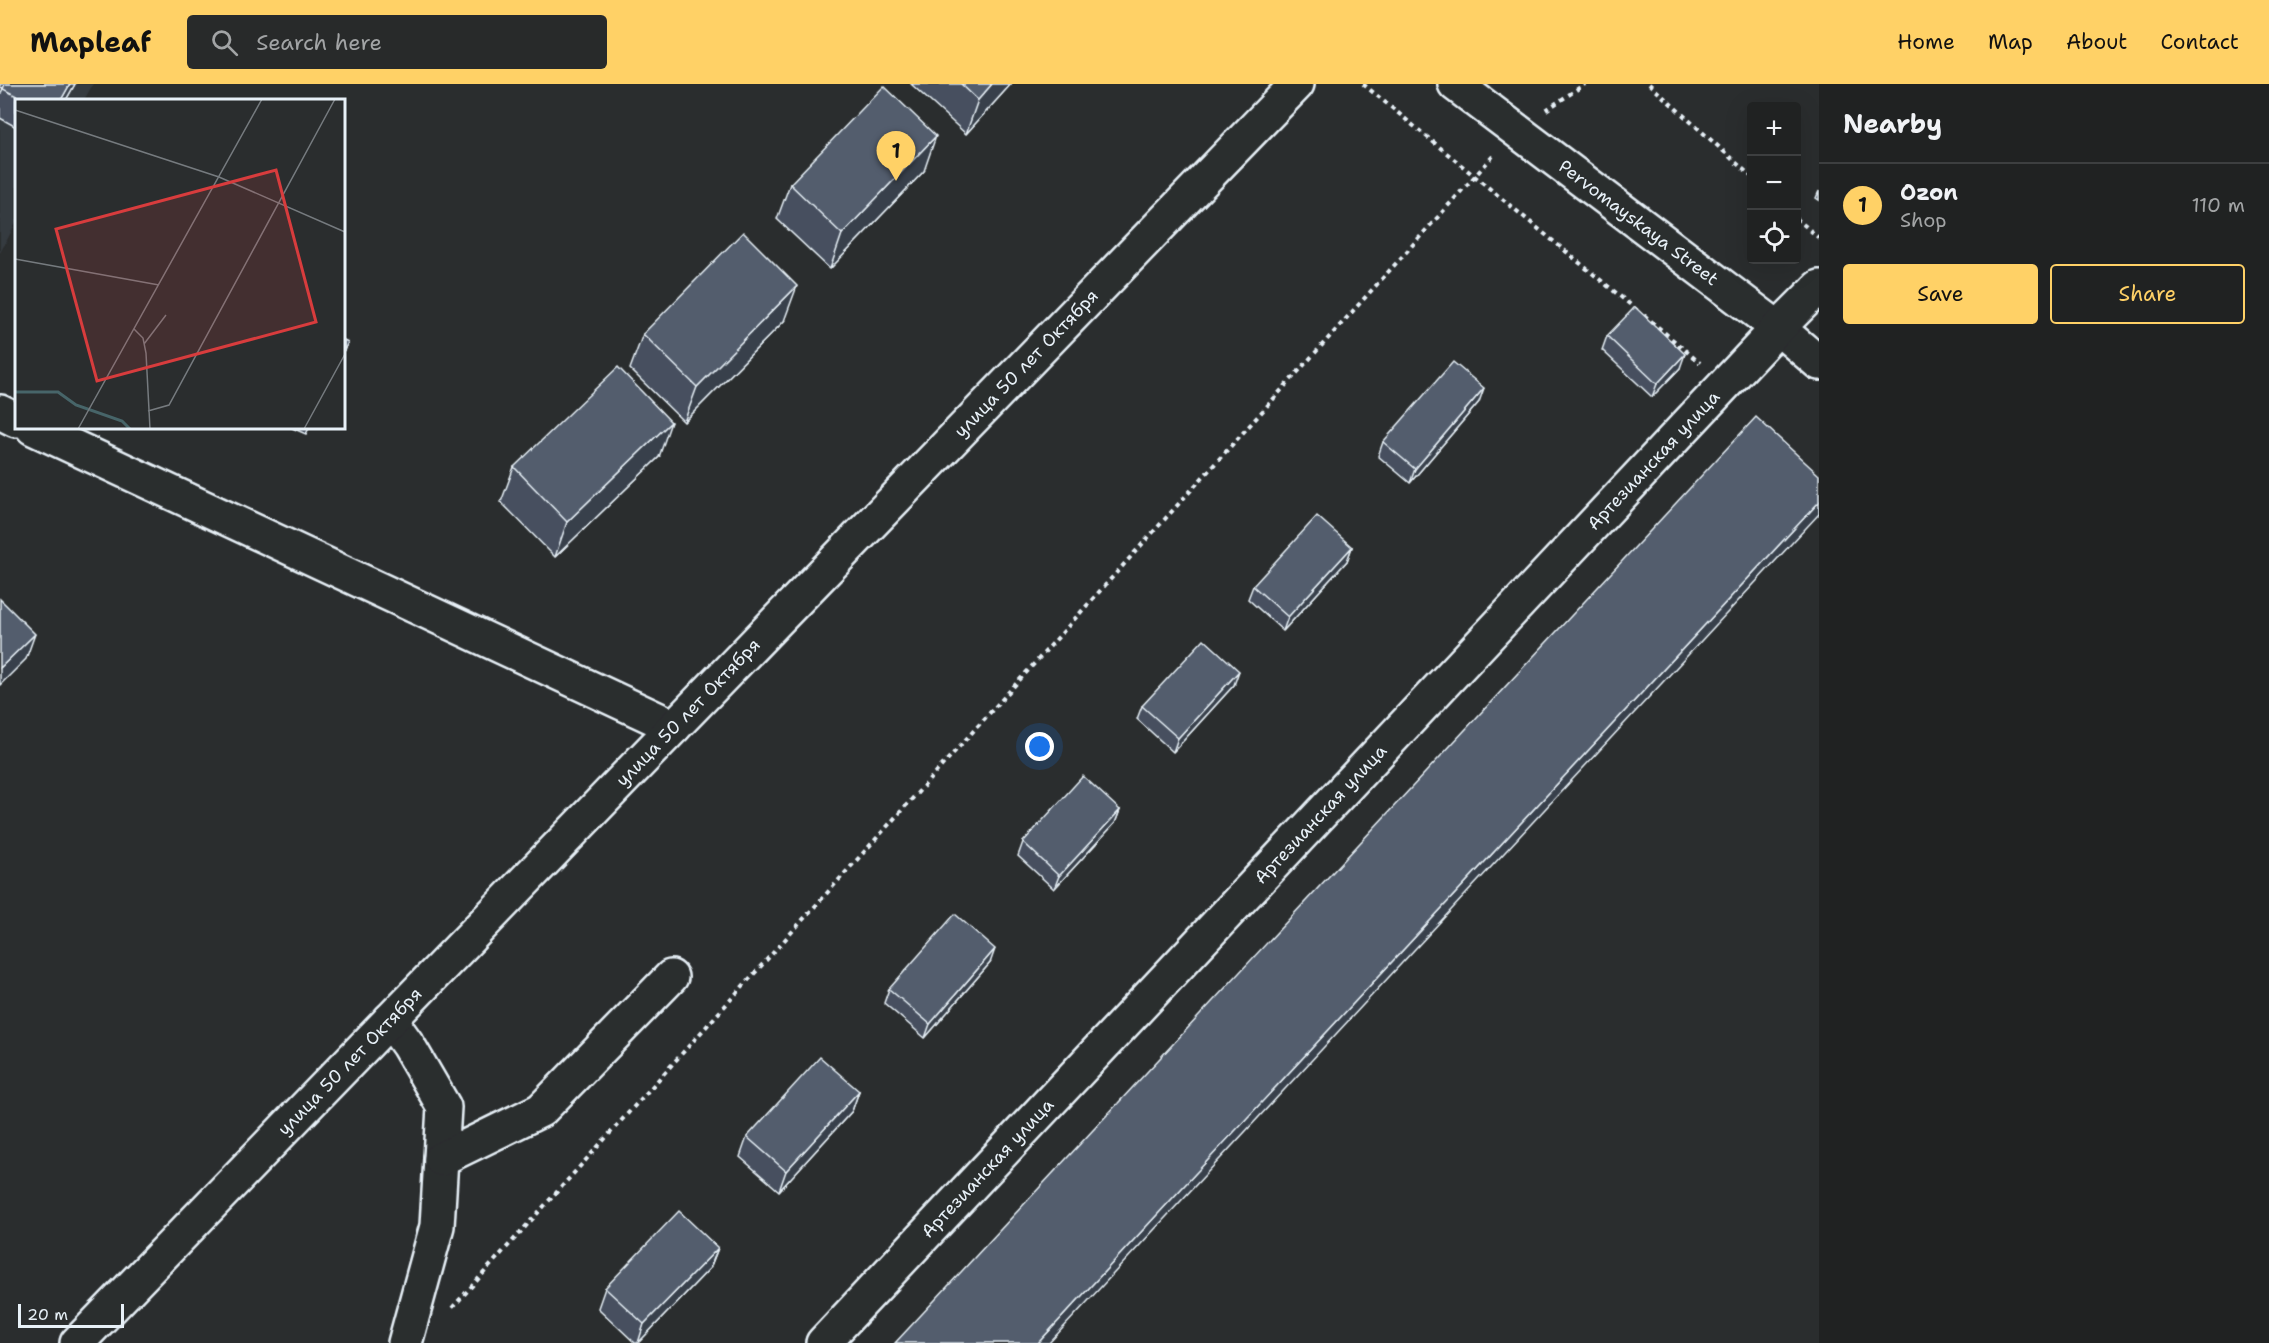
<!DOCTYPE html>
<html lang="en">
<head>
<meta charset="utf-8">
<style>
	body { margin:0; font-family:"Shantell Sans",sans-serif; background:#282a2a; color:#f1f3f6 }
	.controls { position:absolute; right:18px; top:18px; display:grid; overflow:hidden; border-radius:6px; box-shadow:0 6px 24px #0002 }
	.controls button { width:54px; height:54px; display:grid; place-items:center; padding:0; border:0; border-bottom:2px solid #3d3f40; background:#202222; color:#f1f3f6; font:30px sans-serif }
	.scale { position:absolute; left:18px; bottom:15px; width:106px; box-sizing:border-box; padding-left:6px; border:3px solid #e8f1f8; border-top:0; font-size:16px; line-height:21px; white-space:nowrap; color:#e8f1f8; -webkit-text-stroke:4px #2a2d2e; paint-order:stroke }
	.you { position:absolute; left:1040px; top:663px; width:21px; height:21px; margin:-15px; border:4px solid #fff; border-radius:50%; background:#1a73e8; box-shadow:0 0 0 9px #1a73e833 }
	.badge { display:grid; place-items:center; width:39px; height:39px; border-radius:50%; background:#ffd166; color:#111; font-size:20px; font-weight:700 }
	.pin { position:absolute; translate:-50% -50px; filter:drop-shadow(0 2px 3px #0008) }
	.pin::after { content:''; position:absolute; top:32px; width:21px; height:18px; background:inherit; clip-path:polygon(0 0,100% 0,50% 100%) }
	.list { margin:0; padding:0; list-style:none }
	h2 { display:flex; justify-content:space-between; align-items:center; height:78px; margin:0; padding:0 24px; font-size:26px }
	h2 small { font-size:20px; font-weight:400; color:#a2a4a5 }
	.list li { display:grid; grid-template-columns:39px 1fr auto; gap:18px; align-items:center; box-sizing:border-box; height:84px; padding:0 24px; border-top:2px solid #3d3f40 }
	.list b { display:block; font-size:22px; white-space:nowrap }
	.list p { margin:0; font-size:20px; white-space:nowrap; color:#a2a4a5 }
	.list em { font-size:20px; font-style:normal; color:#a2a4a5 }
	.actions { display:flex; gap:12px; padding:18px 24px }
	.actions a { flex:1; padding:14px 0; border:2px solid #ffd166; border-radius:6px; text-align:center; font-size:21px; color:#ffd166 }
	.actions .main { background:#ffd166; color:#111 }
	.icon { flex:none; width:33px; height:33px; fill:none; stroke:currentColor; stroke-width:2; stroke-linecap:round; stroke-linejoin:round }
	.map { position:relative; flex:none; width:1819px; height:1259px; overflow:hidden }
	header { display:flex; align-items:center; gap:36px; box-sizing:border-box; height:84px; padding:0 30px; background:#ffd166; color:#111 }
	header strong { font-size:28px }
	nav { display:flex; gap:33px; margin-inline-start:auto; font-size:21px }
	.search { width:420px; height:54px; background:#282a2a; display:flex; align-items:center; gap:15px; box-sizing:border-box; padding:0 21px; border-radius:6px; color:#a2a4a5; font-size:22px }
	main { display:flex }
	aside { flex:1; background:#202222 }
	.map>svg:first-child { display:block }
	.built { fill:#363b41 }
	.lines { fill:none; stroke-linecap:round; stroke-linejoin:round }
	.minor-casing { stroke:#e8f1f8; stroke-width:38 }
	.highway-casing { stroke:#e8f1f8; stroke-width:38 }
	.path { stroke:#e8f1f8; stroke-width:4; stroke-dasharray:4.5 4.5; stroke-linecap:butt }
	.minor { stroke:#2a2d2e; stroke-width:33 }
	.highway { stroke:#2a2d2e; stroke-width:33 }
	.wall { fill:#47505e; stroke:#e8f1f8; stroke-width:1.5 }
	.shaded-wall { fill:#39414c; stroke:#e8f1f8; stroke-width:1.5 }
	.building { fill:#525d6d; stroke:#e8f1f8; stroke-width:1.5 }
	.labels { text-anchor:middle; stroke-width:4.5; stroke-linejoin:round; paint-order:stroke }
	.street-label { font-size:18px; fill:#e8f1f8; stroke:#2a2d2e }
	.inset-river { fill:none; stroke:#476569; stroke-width:3 }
	.inset-road { fill:none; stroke:#767b7f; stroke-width:1.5 }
	.view { fill:#d83c3d; fill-opacity:0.15; stroke:#d83c3d; stroke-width:3 }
	.inset-edge { fill:none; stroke:#e8f1f8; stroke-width:3 }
</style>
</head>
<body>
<header>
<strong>Mapleaf</strong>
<div class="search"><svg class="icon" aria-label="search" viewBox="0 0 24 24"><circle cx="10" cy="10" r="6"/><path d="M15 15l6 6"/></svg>Search here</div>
<nav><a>Home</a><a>Map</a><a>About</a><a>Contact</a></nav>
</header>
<main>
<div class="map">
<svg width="1819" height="1259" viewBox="0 0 1819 1259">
	<rect width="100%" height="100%" fill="#2a2d2e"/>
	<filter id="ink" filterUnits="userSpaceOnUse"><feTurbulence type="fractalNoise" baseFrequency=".0167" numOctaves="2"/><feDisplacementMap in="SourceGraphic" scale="12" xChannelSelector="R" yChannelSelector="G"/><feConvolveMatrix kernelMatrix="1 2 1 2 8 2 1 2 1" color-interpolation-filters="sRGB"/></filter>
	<g filter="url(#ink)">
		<!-- built -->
		<path class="built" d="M0 0H93L84 16H16V139L0 169Z"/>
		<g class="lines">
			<defs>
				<g id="minor">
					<path id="s1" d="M1455 0 1778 244 1819 279"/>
					<path d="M0 328 16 336"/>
					<path d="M33 344 674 643"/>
					<path d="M390 936 408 961 444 1023 437 1142 405 1259"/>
					<path d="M441 1075 541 1026 671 893"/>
					<path id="s2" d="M823 1259 1778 244 1819 203"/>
				</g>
				<g id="highway">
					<path id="s3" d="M77 1259 1297 0"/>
				</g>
			</defs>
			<!-- minor casing -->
			<use href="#minor" class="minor-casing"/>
			<!-- highway casing -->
			<use href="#highway" class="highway-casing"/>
			<!-- path -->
			<path class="path" d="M1363 0 1638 227
				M1649 0 1752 93
				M1546 26 1585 0
				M1796 134 1819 154
				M1644 231 1700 279
				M452 1224 1493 72"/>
			<!-- minor -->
			<use href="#minor" class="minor"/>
			<!-- highway -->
			<use href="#highway" class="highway"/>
		</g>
		<!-- wall -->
		<path class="wall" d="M0 0H75L66 16H16V43L0 34V12L3 4 0 3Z
			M911 0H1011L966 50Z
			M924 87 830 185 777 135 790 100Z
			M1819 107V116L1816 114Z
			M784 237 684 338 630 285 643 250Z
			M1607 252 1680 284 1652 313 1602 266Z
			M1479 318 1410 399 1378 372 1383 358Z
			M292 344H309L306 350Z
			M659 373 555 473 501 418 514 383Z
			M1352 463 1347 477 1283 547 1248 515 1253 502Z
			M1234 601 1173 668 1137 635 1142 622Z
			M1120 726 1115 739 1054 805 1018 772 1023 758Z
			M990 879 925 954 884 919 889 905Z
			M859 1007 852 1027 779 1107 740 1073 747 1053Z
			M718 1164 710 1184 638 1259H635L598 1224 605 1204Z"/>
		<!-- shaded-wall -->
		<path class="shaded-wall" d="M70 0H75L66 16H61Z
			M992 0H1011L966 50 978 16Z
			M936 52 924 87 830 185 842 150Z
			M797 202 784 237 684 338 697 303Z
			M1685 270 1680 284 1652 313 1657 300Z
			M1484 304 1479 318 1410 399 1415 385Z
			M671 338 659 373 555 473 567 438Z
			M1819 418V430L1049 1259H1038Z
			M1352 463 1347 477 1283 547 1288 533Z
			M35 550 26 575 0 601V584Z
			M1239 587 1234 601 1173 668 1178 654Z
			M1120 726 1115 739 1054 805 1059 792Z
			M995 865 990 879 925 954 930 940Z
			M859 1007 852 1027 779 1107 786 1087Z
			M718 1164 710 1184 638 1259 644 1240Z"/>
		<!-- building -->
		<path class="building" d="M5 0H70L61 16H24L3 5Z
			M961 0H992L978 16Z
			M884 2 936 52 842 150 790 100Z
			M743 148 797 202 697 303 643 250Z
			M1635 223 1685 270 1657 300 1607 252Z
			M344 256 348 258 344 267Z
			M1453 278 1484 304 1415 385 1383 358Z
			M618 283 671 338 567 438 514 383Z
			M1756 333 1819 391V418L1038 1259H895Z
			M1317 432 1352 463 1288 533 1253 502Z
			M0 515 35 550 0 584Z
			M1204 555 1239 587 1178 654 1142 622Z
			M1083 692 1120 726 1059 792 1023 758Z
			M955 830 995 865 930 940 889 905Z
			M820 973 859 1007 786 1087 747 1053Z
			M679 1127 718 1164 644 1240 605 1204Z"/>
	</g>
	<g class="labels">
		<!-- street labels -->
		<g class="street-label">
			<text dy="6" stroke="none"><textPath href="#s1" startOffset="230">Pervomayskaya Street</textPath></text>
			<text dy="6" stroke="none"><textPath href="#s3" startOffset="1364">улица 50 лет Октября</textPath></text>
			<text dy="6" stroke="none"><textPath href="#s2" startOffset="1212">Артезианская улица</textPath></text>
			<text dy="6" stroke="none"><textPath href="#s3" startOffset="878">улица 50 лет Октября</textPath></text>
			<text dy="6" stroke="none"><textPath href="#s2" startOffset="726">Артезианская улица</textPath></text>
			<text dy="6" stroke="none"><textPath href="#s3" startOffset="392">улица 50 лет Октября</textPath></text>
			<text dy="6" stroke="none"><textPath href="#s2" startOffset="240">Артезианская улица</textPath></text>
		</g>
	</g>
	<!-- overview -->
	<g transform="translate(15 15)">
		<rect width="330" height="330" fill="#2a2d2e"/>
		<path class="inset-river" d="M0 293H43L61 306 107 322 115 330"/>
		<path class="inset-road" d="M0 11 204 78 330 133M0 160 144 186M119 230 128 239 131 254 135 330M129 245 151 216M133 312 154 306 320 0M63 330 247 0M289 330 330 255"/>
		<path class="view" d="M261 71 301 223 82 282 41 130Z"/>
		<rect width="330" height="330" class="inset-edge"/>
	</g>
</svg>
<div class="controls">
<button>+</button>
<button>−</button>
<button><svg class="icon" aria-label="locate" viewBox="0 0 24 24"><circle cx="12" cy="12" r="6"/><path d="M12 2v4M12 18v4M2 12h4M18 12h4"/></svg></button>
</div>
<div class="scale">20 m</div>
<div class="you"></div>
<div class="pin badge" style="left:896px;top:97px">1</div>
</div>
<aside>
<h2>Nearby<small></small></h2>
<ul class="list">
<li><span class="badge">1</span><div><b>Ozon</b><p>Shop</p></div><em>110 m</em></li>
</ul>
<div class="actions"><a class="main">Save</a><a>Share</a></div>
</aside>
</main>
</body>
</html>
